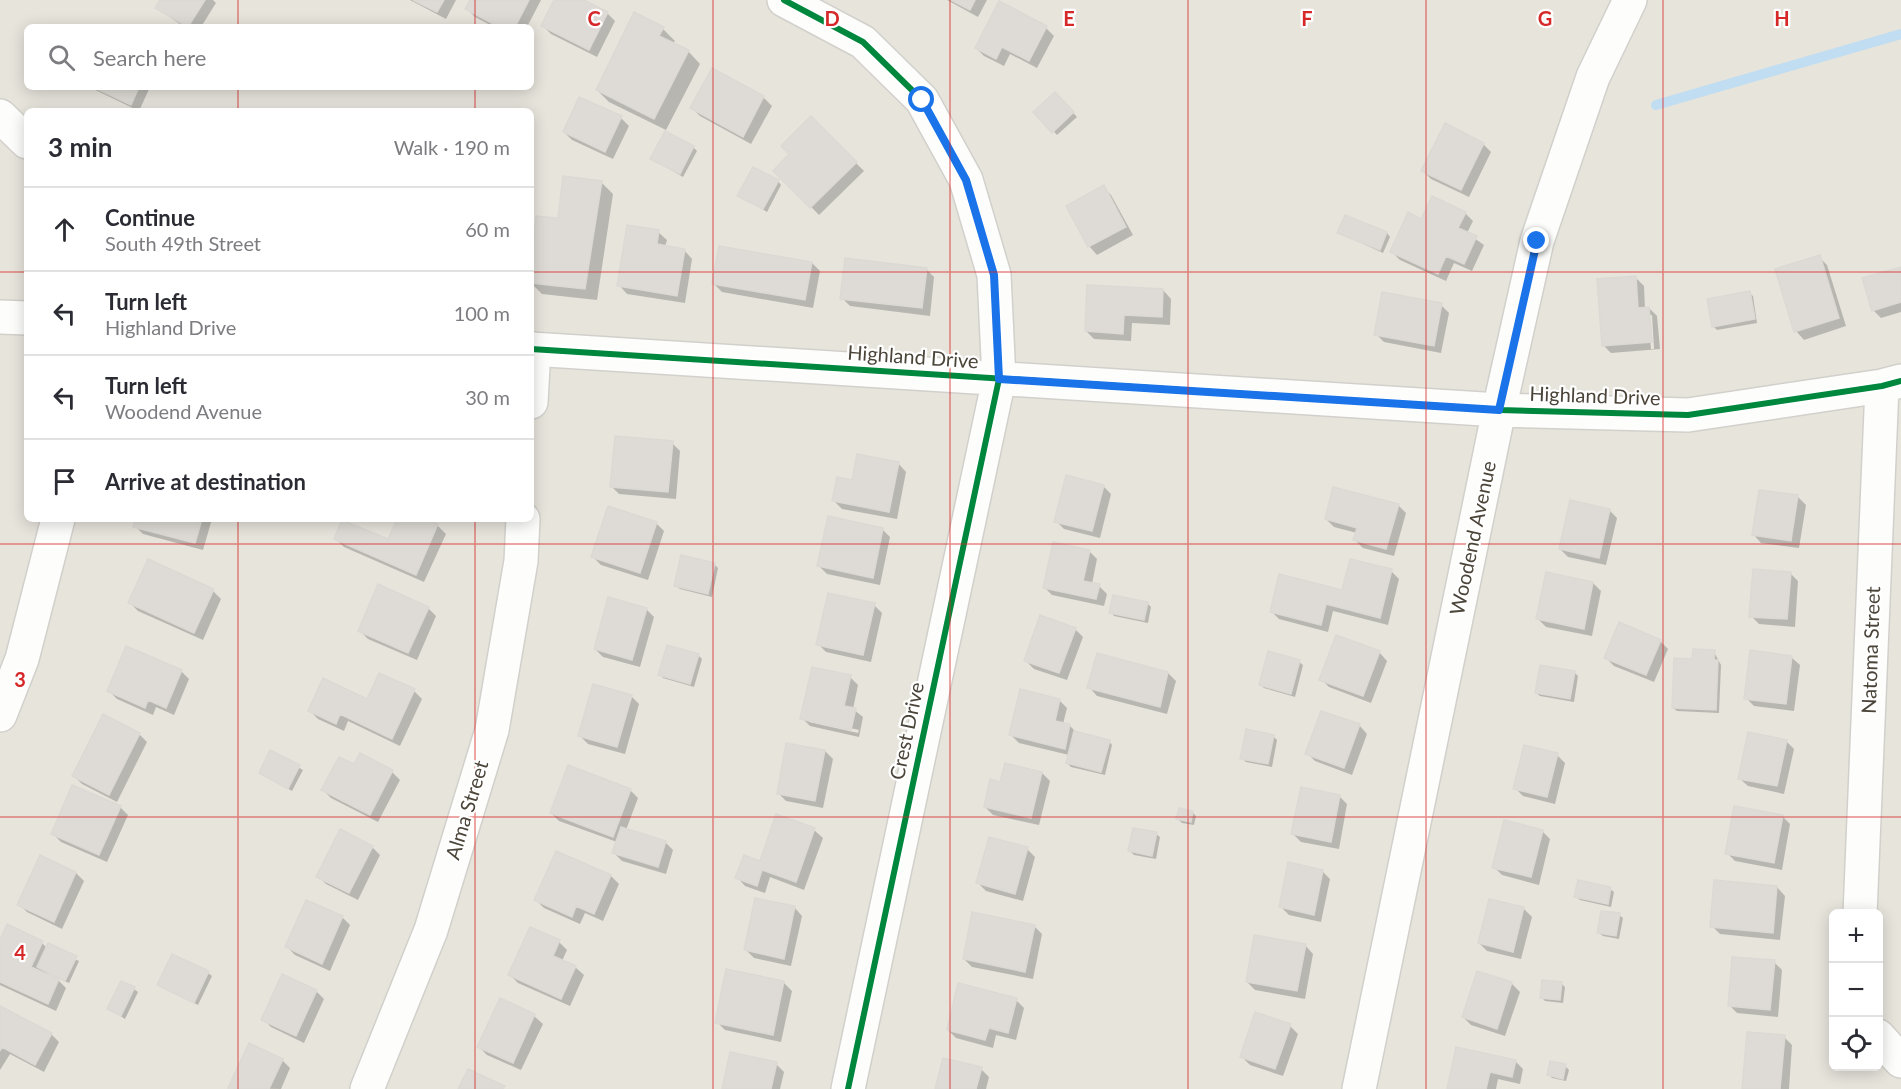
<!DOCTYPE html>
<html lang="en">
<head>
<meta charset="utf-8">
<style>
	body { margin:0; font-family:Lato,sans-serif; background:#f2f2f3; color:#2b2b33 }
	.controls { position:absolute; right:18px; bottom:18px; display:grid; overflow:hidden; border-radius:9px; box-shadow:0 3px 15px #0003 }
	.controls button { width:54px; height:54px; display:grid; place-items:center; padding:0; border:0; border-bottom:2px solid #e1e1e2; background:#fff; color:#2b2b33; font:30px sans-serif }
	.stop { position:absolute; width:18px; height:18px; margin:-14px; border:4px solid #1a73e8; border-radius:50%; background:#fff }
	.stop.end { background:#1a73e8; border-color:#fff; box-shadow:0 2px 6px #0008 }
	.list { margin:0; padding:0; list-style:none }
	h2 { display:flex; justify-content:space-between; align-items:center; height:78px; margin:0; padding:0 24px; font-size:26px }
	h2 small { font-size:20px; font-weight:400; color:#7c7c81 }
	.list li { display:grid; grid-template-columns:39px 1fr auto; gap:18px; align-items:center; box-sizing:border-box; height:84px; padding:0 24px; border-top:2px solid #e1e1e2 }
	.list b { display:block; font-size:22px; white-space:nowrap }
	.list p { margin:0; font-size:20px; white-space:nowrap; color:#7c7c81 }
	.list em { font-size:20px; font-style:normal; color:#7c7c81 }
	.icon { flex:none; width:33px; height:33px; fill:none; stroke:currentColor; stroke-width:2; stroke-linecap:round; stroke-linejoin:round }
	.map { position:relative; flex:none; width:1901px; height:1089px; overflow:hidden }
	.search { position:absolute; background:#fff; box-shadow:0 3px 15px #0003; left:24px; top:24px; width:510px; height:66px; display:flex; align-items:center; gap:15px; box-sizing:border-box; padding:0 21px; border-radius:9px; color:#7c7c81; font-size:22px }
	.panel { position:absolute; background:#fff; box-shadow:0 3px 15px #0003; left:24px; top:108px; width:510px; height:414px; border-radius:9px }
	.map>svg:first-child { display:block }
	.residential { fill:#e7e4dc; fill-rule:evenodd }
	.shadow { fill:#0003; fill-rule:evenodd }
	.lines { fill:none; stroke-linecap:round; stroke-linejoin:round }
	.stream { stroke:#c0ddf1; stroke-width:10 }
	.building { fill:#dedbd6; stroke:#dcd9d4; stroke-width:1.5 }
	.minor-casing { stroke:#d2d0cb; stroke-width:36 }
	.minor { stroke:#fdfdfc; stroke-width:33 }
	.cycleway-casing { stroke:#fff; stroke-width:10 }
	.cycleway { stroke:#00873e; stroke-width:6 }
	.route { stroke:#1a73e8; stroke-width:8 }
	.grid { fill:none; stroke:#d62828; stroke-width:1.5; stroke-opacity:0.55 }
	.labels { text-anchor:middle; stroke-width:4.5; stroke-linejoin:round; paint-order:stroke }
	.street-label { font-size:20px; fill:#4b4439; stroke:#fff }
	.grid-label { font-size:20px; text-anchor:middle; font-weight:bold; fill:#d62828; stroke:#fff; stroke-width:4.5; stroke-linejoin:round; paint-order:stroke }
</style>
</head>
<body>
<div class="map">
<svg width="1901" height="1089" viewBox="0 0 1901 1089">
	<rect width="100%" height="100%" fill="#f4f2ee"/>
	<!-- residential -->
	<path class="residential" d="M0 0H1901V1089H0ZM27 27H531V87H27ZM27 111H531V519H27ZM1834 914H1878V1066H1834Z"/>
	<!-- shadow -->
	<path class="shadow" d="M162 0H213L216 3 201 27H184L157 8Z
		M410 0H456L446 19Z
		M472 0H541L527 27H494L475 17 467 9Z
		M556 0H581L607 13 615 21 597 57 551 34 543 26Z
		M947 0H987L978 17Z
		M999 3 1046 28 1054 36 1037 68 1010 54 1004 66 984 56 976 48Z
		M663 29 675 41 673 44 688 51 700 64 666 130 609 102 597 90Z
		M712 70 764 98 772 106 751 144 700 116 692 108Z
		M89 87H150L139 111Z
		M1055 94 1077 117 1057 135 1036 112Z
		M621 118 629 126 613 159 572 140 564 132Z
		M811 118 864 171 819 215 775 170 791 154Z
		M1446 126 1483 144 1491 152 1469 197 1431 179 1423 171Z
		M693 147 697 151 683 177 652 159Z
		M778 181 781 185 767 212 739 195Z
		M601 182 613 194 597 300 542 294 531 283 538 218 559 220Z
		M1103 187 1111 195 1133 235 1097 255 1089 246 1068 207Z
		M1465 213 1473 221 1467 233 1484 245 1472 271 1454 263 1446 281 1400 260 1392 252 1422 221Z
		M658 232 667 240 665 247 684 250 692 259 685 303 627 294 619 285Z
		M1339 233H1387L1390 237 1383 253Z
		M1819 257 1827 265 1846 326 1804 340 1796 331 1777 270Z
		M812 263 820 271 813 308 722 292 714 284Z
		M1901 268V312L1881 318 1873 310Z
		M926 269 934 277 930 316 850 306 842 298Z
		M1636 278 1644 286 1645 309 1649 308 1657 316 1660 349 1611 353 1603 345ZM1648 315H1652L1654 349H1651Z
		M1163 290 1171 299 1170 325 1132 323 1131 341 1094 339 1086 331Z
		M1749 293 1753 296 1757 323 1717 330 1713 326Z
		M1441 305 1449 313 1441 353 1384 342 1376 334Z
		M672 443 680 451 676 499 619 494 611 486Z
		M898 463 906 472 897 519 842 509 834 501 853 482Z
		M1103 486 1111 494 1100 538 1064 529 1056 521Z
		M1760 491 1798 497 1806 505 1799 548 1761 543 1753 534Z
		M1398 505 1406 513 1394 556 1363 548 1355 540 1357 533 1334 527 1326 519Z
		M1609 510 1617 518 1606 565 1568 557 1560 549Z
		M137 519H212L203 550 143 534 135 526Z
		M399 519H423L437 525 446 534 424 582 344 547 336 539 389 541Z
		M656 523 664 531 648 580 601 565 593 557Z
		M882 529 890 537 880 585 827 574 819 566Z
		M1089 551 1097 559 1092 584 1099 586 1107 594 1104 606 1052 595 1044 587Z
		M149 561 213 591 221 599 203 640 138 611 130 603Z
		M714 564 718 568 712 597 680 589 676 586Z
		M1391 571 1399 579 1388 625 1333 611 1328 632 1279 619 1271 611 1343 592Z
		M1790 573 1798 581 1795 627 1759 624 1751 616Z
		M1593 583 1601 591 1592 636 1546 627 1538 619Z
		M1147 603 1151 607 1148 623 1114 616 1111 612Z
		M874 605 882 613 871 662 826 652 818 644Z
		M428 608 436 616 417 660 368 639 360 631Z
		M646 609 654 617 640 667 603 657 595 649Z
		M1075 629 1083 637 1067 680 1034 669 1026 661Z
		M1660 641 1668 649 1654 682 1614 666 1606 658Z
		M1379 652 1387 661 1371 703 1329 687 1321 679Z
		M1714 652 1721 665 1719 713 1677 711 1673 708 1694 661Z
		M698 655 702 659 694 687 663 678 660 674Z
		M1791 657 1800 665 1794 711 1754 706 1746 698Z
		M1299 662 1303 665 1295 697 1264 688 1260 685Z
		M181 671 189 679 174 715 156 707 153 715 117 699 109 691Z
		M1168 673 1176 681 1167 714 1097 696 1089 687Z
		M1575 673 1578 676 1574 702 1540 696 1536 693Z
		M380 675 414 691 422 699 400 746 348 721 344 731 318 719 310 711 368 701Z
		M850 677 858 685 853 709 863 717 859 737 810 726 802 718ZM809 719 859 730 858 733 809 722Z
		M631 696 639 704 625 754 588 744 580 736Z
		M1059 700 1067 708 1063 724 1070 726 1078 734 1109 741 1112 745 1105 775 1071 767 1067 763 1069 755 1019 743 1011 735Z
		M1359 725 1367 734 1352 775 1315 761 1307 753Z
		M139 734 147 742 117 802 82 784 74 776Z
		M1274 737 1277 740 1272 767 1246 762 1242 758Z
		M1786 741 1794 749 1784 794 1748 786 1739 778Z
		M825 751 833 759 823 808 786 801 778 793Z
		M271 752 303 770 292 791 261 773Z
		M1557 755 1565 763 1555 804 1523 796 1515 788Z
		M354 766 392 772 400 780 378 822 331 798 323 790Z
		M1042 773 1050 781 1039 825 993 815 985 807 1002 784Z
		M630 790 638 798 626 830 665 842 673 850 666 874 622 861 614 853 617 842 559 821 551 813Z
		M1339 796 1347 804 1339 849 1301 842 1293 834Z
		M120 807 128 815 107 862 61 842 53 834Z
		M1192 812 1196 816 1194 825 1182 823 1178 819Z
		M777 816 814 830 823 838 804 890 770 877 765 893 745 886 737 877 761 863Z
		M1782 816 1790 824 1782 870 1735 861 1727 853Z
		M1542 831 1550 839 1539 885 1502 875 1494 867Z
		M1156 834 1160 837 1156 859 1134 855 1130 851Z
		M372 847 380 855 358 900 326 884 318 876Z
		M1027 849 1035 857 1023 901 986 891 978 883Z
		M557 853 611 876 619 884 603 921 585 913 580 924 544 908 536 900Z
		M40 857 76 873 84 881 62 929 27 912 19 904Z
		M1322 871 1330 879 1321 922 1289 915 1281 907Z
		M1777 887 1785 896 1780 940 1720 934 1712 926Z
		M1610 889 1614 892 1611 907 1580 900 1576 897Z
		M1491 900 1524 909 1532 917 1521 959 1487 951 1479 943Z
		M794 907 802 916 791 966 754 958 746 950Z
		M1619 915 1623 918 1619 939 1603 936 1599 933Z
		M342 917 350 925 330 971 295 955 287 947Z
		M1034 926 1042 934 1033 979 972 967 964 959Z
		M559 942 567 950 562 961 575 967 584 975 570 1006 518 983 510 975Z
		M0 943H42L47 948 79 961 69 983 55 977 66 988 56 1011 0 985Z
		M1305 945 1313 954 1305 999 1255 990 1247 982Z
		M1774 962 1782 970 1778 1017 1737 1013 1729 1005Z
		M727 971 784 983 792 991 781 1042 725 1030 717 1022Z
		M208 973 212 976 198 1005 159 985Z
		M1478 973 1512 984 1520 992 1505 1036 1471 1025 1463 1017Z
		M1562 984 1565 987 1563 1003 1545 1001 1541 997Z
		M134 989 138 992 125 1019 109 1009Z
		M316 991 324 999 304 1043 271 1027 263 1019Z
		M500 1000 534 1016 543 1024 521 1070 487 1055 479 1047Z
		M1016 1000 1024 1008 1016 1040 996 1035 993 1048 956 1038 948 1030Z
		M0 1007 51 1034 59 1042 44 1072 10 1054 0 1070Z
		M1290 1026 1298 1034 1283 1076 1250 1065 1242 1057Z
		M1784 1037 1792 1045 1789 1089H1744Z
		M282 1060 290 1068 281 1089 230 1088Z
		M1515 1061 1523 1069 1520 1084 1498 1079 1496 1089H1449Z
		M776 1064 784 1072 780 1089H723Z
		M1565 1066 1569 1070 1566 1081 1552 1078 1549 1075Z
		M981 1069 989 1077 986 1089H937Z"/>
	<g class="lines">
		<!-- stream -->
		<path class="stream" d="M1656 105 1901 34"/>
	</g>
	<!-- building -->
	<path class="building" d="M160 0H205L188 27 155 8Z
		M413 0H444L437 12Z
		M470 0H529L515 27H499L465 9Z
		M554 0H584L608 12 589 50 541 26Z
		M951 0H975L970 10Z
		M999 1 1047 26 1029 61 1002 47 996 59 975 48Z
		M634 12 664 27 659 36 689 50 654 119 596 90Z
		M712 68 764 96 743 137 690 108Z
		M93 87H139L131 105Z
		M1055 92 1074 112 1052 133 1033 112Z
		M579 97 622 116 605 152 563 132Z
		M811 116 857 162 810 208 773 171 789 154 781 146Z
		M1445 123 1484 143 1461 190 1421 171Z
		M665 131 694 146 680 174 650 159Z
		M753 167 779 180 763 209 737 196Z
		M563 176 602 181 585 289 531 283 536 216 558 218Z
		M1104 185 1126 227 1088 247 1066 206Z
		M1432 196 1466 212 1458 228 1477 236 1464 264 1446 256 1438 274 1390 252 1408 212 1421 219Z
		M1345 215 1387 232 1380 250 1337 233Z
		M627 225 659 230 657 244 685 249 677 296 617 286Z
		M719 246 812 262 805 300 712 284Z
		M1820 255 1839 318 1794 332 1775 269Z
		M845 258 927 268 922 308 840 299Z
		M1901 267V302L1872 311 1862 278Z
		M1636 276 1638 308 1649 307 1652 342 1602 346 1597 279Z
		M1087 285 1163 289 1162 317 1124 315 1123 334 1085 331Z
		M1750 291 1755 319 1712 327 1707 299Z
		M1382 292 1442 303 1434 346 1374 335Z
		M615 436 673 441 668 492 610 487Z
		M857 454 899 462 889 512 832 501 837 477 852 480Z
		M1066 475 1104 485 1092 531 1054 522Z
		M1333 487 1399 504 1386 549 1353 540 1357 528 1325 519Z
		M1759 490 1798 495 1791 541 1752 535Z
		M1570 500 1610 509 1599 558 1559 549Z
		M608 506 657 522 640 573 591 557Z
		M828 516 883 528 873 578 817 566Z
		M135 519H202L195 543 133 527Z
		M397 519H426L438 524 416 575 334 539 342 520 388 539Z
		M1053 542 1090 550 1083 581 1100 584 1096 599 1043 588Z
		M681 555 715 563 708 594 674 586Z
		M148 559 214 589 194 633 128 603Z
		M1350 559 1392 569 1380 618 1326 604 1321 625 1270 612 1279 574 1342 590Z
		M1753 569 1791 572 1787 619 1749 617Z
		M1546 572 1593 582 1584 629 1536 619Z
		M378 584 429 607 408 653 358 631Z
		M828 593 875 603 863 655 816 645Z
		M1113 595 1148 602 1144 620 1109 613Z
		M608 597 647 608 632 660 594 649Z
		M1040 615 1076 628 1059 673 1024 661Z
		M1619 622 1661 640 1646 675 1604 658Z
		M1336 635 1380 651 1363 696 1319 680Z
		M667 645 699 654 690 684 658 675Z
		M126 646 182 670 166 708 148 700 145 708 107 691Z
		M1693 649 1715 650 1714 660H1718L1716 710 1672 708 1674 658 1692 659Z
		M1750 650 1792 656 1786 704 1744 699Z
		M1268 651 1300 660 1291 694 1259 685Z
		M1097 653 1168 672 1160 707 1087 688Z
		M1540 665 1575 671 1570 699 1535 693Z
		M812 667 851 675 844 706 856 708 851 730 800 719Z
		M379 673 415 689 392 739 340 714 336 724 308 711 323 678 367 699Z
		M593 684 632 695 617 747 578 736Z
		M1020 689 1060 699 1055 721 1070 724 1065 749 1009 735Z
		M1321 711 1360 724 1344 768 1305 754Z
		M103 714 140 733 109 795 72 776Z
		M1246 729 1274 735 1268 764 1240 759Z
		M1074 731 1110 740 1101 772 1066 763Z
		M1748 732 1787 740 1777 786 1738 779Z
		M786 743 825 750 815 801 777 794Z
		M1524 745 1558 753 1547 797 1513 789Z
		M270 750 300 765 288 789 259 773Z
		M360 753 393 770 370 815 321 790 339 757 354 764Z
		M1005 763 1042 772 1031 818 984 807 990 779 1000 782Z
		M568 765 631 789 613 837 550 813Z
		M72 785 121 806 99 855 51 834Z
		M1301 787 1340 795 1331 842 1291 834Z
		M1734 806 1783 815 1774 863 1725 854Z
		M1179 808 1193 811 1191 822 1176 819Z
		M776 814 815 828 796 882 762 870 757 886 735 878 744 855 760 861Z
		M1504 820 1543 830 1531 877 1492 868Z
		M621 827 666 841 658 867 612 853Z
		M1133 828 1157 832 1152 856 1128 851Z
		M340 829 373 846 349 893 316 877Z
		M989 837 1028 847 1015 894 976 883Z
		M556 851 611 875 594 914 576 906 572 917 534 900Z
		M40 855 76 872 54 922 17 905Z
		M1288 862 1323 870 1314 915 1279 907Z
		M1578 880 1611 887 1608 904 1574 897Z
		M1714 880 1777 886 1773 933 1710 927Z
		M755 898 795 906 784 959 744 950Z
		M1489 899 1524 907 1513 952 1478 943Z
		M306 900 343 916 322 964 285 947Z
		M1601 911 1620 913 1616 936 1597 933Z
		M972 912 1035 925 1025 972 963 959Z
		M7 924 43 941 31 967 59 979 48 1004 0 982V940Z
		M530 927 560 940 553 956 576 966 561 999 508 975Z
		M1254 935 1306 944 1297 991 1246 982Z
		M48 943 77 956 65 981 37 967Z
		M172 954 209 971 194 1003 157 985Z
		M1732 957 1775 960 1770 1010 1728 1006Z
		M726 969 784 981 773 1035 715 1023Z
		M1477 971 1512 982 1497 1029 1462 1017Z
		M282 974 317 990 296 1036 261 1020Z
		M1542 980 1562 982 1560 1000 1540 998Z
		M121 981 135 987 121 1016 107 1009Z
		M958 983 1017 998 1008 1033 989 1028 985 1040 947 1030Z
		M500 998 535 1014 513 1063 477 1047Z
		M0 1006 52 1033 35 1065 2 1047 0 1051Z
		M1255 1012 1291 1024 1275 1069 1240 1057Z
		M1747 1032 1785 1035 1780 1089H1742Z
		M249 1043 283 1059 269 1089 228 1088Z
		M1456 1047 1516 1060 1512 1077 1490 1072 1486 1089H1447Z
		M730 1052 777 1062 771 1089H722Z
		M943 1058 982 1067 976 1089H935Z
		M1550 1061 1566 1064 1563 1079 1547 1075Z
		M468 1069 505 1086 503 1089H458Z"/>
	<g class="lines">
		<defs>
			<path id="minor" d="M784 0 863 42 922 100 966 180 994 275 999 379 848 1089
				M0 116 27 142
				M0 317 27 318
				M531 349 1499 410 1688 415 1882 386 1901 381
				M531 402 534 349
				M0 715 22 659 58 519
				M1860 914 1882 386
				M1878 1036 1901 1061
				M367 1089 431 930 492 730 521 561 523 519
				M1359 1089 1499 410 1537 241 1593 77 1630 0"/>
		</defs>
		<!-- minor casing -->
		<use href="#minor" class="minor-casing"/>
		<!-- minor -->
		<use href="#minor" class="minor"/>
		<defs>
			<path id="cycleway" d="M784 0 863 42 922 100 966 180 994 275 999 379 848 1089
				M531 349 1499 410 1688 415 1882 386 1901 381"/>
		</defs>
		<!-- cycleway casing -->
		<use href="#cycleway" class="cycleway-casing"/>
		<!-- cycleway -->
		<use href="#cycleway" class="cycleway"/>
	</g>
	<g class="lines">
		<!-- route -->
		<path class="route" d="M922 100 966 180 994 275 999 379 1499 410 1537 241"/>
	</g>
	<!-- grid -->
	<path class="grid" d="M238 0V27M475 0V27M713 0V1089M950 0V1089M1188 0V1089M1426 0V1089M1663 0V1089M238 87V111M475 87V111M0 272H27M531 272H1901M238 519V1089M475 519V1089M0 544H1901M0 817H1901"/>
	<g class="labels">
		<!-- street labels -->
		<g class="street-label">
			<text transform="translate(913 357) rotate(4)" y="7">Highland Drive</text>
			<text transform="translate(1595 396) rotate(2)" y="7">Highland Drive</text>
			<text transform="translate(1473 538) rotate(-78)" y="7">Woodend Avenue</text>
			<text transform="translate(1871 650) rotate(-88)" y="7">Natoma Street</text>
			<text transform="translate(907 731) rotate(-78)" y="7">Crest Drive</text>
			<text transform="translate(467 810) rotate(-73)" y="7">Alma Street</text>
		</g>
	</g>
	<g class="grid-label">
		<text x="594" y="26">C</text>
		<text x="832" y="26">D</text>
		<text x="1069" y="26">E</text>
		<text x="1307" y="26">F</text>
		<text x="1545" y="26">G</text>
		<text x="1782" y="26">H</text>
		<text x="20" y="687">3</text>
		<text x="20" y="960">4</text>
	</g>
</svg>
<div class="controls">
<button>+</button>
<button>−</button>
<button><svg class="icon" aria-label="locate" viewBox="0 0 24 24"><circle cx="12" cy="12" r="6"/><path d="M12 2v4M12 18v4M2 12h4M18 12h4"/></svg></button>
</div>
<div class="stop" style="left:922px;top:100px"></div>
<div class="stop end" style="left:1537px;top:241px"></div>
<div class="search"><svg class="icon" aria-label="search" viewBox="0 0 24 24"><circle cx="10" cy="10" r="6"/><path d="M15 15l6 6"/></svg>Search here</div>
<section class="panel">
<h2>3 min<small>Walk · 190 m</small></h2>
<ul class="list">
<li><svg class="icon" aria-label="ahead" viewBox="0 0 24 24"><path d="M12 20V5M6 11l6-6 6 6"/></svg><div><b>Continue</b><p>South 49th Street</p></div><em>60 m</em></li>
<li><svg class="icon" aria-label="left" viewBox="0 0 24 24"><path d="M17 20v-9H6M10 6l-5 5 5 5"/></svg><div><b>Turn left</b><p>Highland Drive</p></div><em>100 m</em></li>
<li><svg class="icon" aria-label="left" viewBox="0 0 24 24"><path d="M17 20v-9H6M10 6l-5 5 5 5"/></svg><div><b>Turn left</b><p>Woodend Avenue</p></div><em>30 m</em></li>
<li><svg class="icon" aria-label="arrive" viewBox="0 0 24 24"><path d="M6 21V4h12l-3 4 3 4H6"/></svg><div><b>Arrive at destination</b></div></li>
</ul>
</section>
</div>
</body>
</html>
